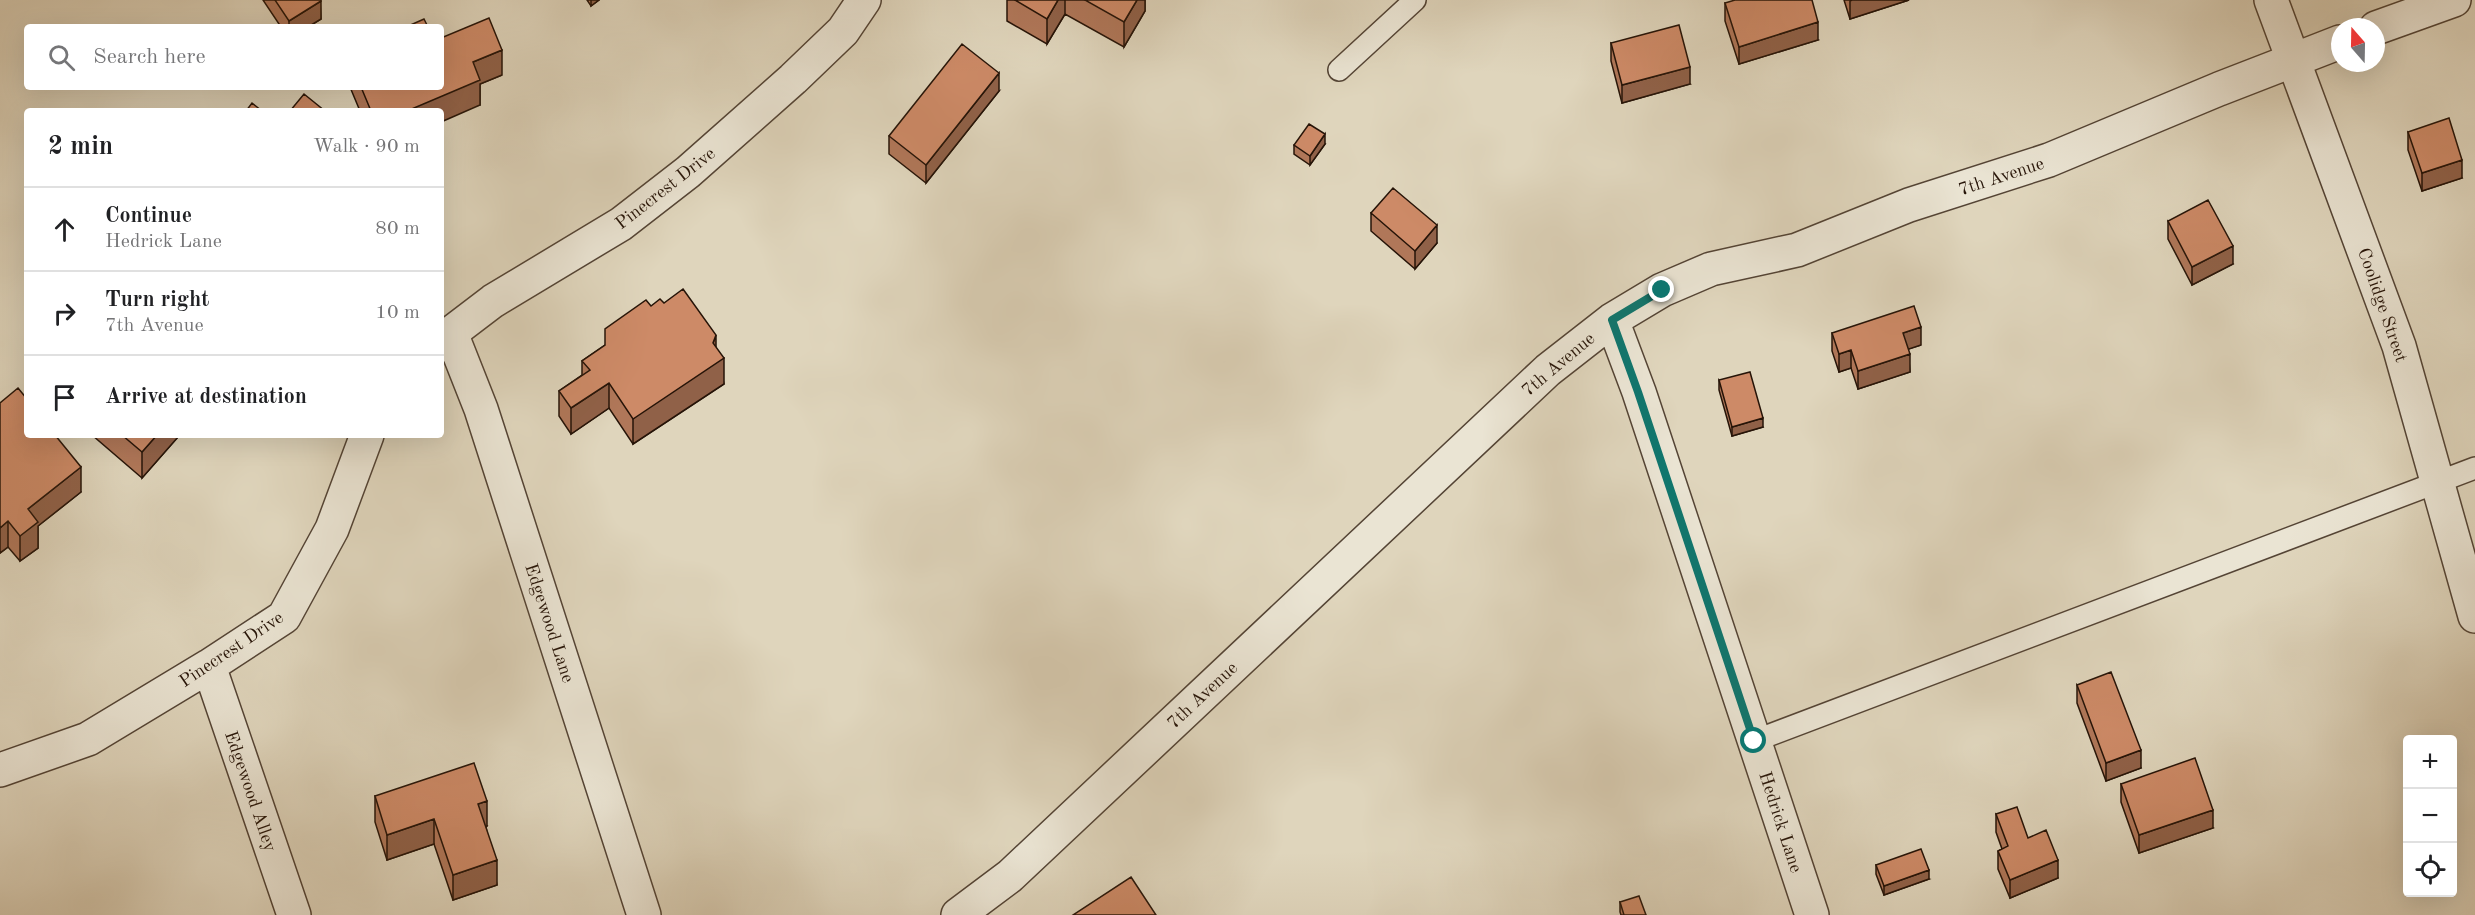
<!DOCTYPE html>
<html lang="en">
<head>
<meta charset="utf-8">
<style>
	body { margin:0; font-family:"Old Standard TT",serif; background:#f6f6f6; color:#202124 }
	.controls { position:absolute; right:18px; bottom:18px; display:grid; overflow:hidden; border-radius:6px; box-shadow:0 6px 24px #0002 }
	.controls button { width:54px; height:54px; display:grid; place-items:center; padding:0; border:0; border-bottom:2px solid #e0e0e0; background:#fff; color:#202124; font:30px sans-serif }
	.compass { position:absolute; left:2331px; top:18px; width:54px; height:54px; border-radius:50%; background:#fff; box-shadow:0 6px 24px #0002; rotate:340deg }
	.stop { position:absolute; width:18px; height:18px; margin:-14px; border:4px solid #0f766e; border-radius:50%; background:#fff }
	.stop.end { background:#0f766e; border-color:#fff; box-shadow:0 2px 6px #0008 }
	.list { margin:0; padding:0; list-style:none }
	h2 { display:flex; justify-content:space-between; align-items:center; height:78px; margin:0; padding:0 24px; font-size:26px }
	h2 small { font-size:20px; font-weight:400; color:#757577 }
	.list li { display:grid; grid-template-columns:39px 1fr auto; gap:18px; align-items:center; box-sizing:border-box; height:84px; padding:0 24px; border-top:2px solid #e0e0e0 }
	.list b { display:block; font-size:22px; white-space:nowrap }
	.list p { margin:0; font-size:20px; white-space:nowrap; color:#757577 }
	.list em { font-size:20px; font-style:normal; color:#757577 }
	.icon { flex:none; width:33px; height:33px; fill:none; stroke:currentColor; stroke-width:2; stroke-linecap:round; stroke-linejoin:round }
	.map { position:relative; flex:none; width:2475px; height:915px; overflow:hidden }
	.search { position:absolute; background:#fff; box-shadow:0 6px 24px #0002; left:24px; top:24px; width:420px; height:66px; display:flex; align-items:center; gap:15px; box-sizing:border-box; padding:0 21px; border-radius:6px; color:#757577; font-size:22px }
	.panel { position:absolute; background:#fff; box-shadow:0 6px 24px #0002; left:24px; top:108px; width:420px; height:330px; border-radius:6px }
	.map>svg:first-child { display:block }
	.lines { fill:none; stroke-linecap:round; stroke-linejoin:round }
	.lane-casing { stroke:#544435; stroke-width:24 }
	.street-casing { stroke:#544435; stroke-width:36 }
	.lane { stroke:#eae4d3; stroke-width:21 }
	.street { stroke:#eae4d3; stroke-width:33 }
	.wall { fill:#b07759; stroke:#261408; stroke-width:1.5 }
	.shaded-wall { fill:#906148; stroke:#261408; stroke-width:1.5 }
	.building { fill:#cd8a67; stroke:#261408; stroke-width:1.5 }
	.route { stroke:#0f766e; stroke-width:8 }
	.labels { text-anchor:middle; stroke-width:6; stroke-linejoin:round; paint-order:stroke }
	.street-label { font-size:18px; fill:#261408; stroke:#eae4d3 }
</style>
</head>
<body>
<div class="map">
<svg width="2475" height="915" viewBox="0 0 2475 915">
	<rect width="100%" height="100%" fill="#dfd5bc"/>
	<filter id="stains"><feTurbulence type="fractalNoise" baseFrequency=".00333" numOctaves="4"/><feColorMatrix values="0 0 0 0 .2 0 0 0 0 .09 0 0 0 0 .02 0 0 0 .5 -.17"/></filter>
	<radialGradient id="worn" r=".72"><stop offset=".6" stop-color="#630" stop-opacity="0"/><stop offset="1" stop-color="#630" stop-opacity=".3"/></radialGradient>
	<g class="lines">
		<defs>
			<path id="lane" d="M1339 70 1415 0
				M1754 741 2475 468"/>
			<path id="street" d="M2271 0 2399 346 2475 616
				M2376 28 2454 0
				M1612 320 1639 392 1812 915
				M451 333 481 409 644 915
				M441 345 451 333 493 301 621 224 688 172 793 79 843 31 864 0
				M209 666 294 915
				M0 770 88 739 209 666 284 617 332 529 367 435
				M958 915 1010 876 1548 370 1612 320 1662 290 1711 269 1797 250 1909 205 2049 160 2219 89 2340 42"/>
		</defs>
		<!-- lane casing -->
		<use href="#lane" class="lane-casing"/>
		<!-- street casing -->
		<use href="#street" class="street-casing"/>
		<!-- lane -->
		<use href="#lane" class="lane"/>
		<!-- street -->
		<use href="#street" class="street"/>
	</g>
	<!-- wall -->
	<path class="wall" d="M263 0H320L321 19 308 27H281Z
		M587 0H599L591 6Z
		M1007 0H1145V11L1124 47 1065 14 1047 44 1007 21Z
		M1844 0H1909L1850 19Z
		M1725 3 1818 40 1739 64 1725 21Z
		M1611 43 1690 84 1622 103 1611 61Z
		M502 75 480 84V105L441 111H360L350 87H441Z
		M999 91 926 183 889 154V136Z
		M2408 132 2462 178 2422 191 2408 150Z
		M1325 144 1310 165 1294 154V145Z
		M1371 213 1437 243 1415 269 1371 231Z
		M2168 221 2233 264 2192 285 2168 239Z
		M664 303 716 348 724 384 633 444 609 408 571 434 559 416V391L582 375V361L605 345 651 306Z
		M1832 333 1921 345 1908 349 1910 372 1858 389 1851 368 1839 372 1832 351Z
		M1719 380 1763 427 1732 436 1719 390Z
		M0 403 81 492 38 526V548L20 561 8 547 0 553Z
		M92 435H178V437L142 478Z
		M2077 685 2141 768 2106 781 2077 703Z
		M2121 784 2213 828 2139 853 2121 802Z
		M375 796 487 826 486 827 497 885 453 900 434 844 387 860 375 822Z
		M1996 814 2028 838 2058 878 2010 898 1998 869V851L2002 849 1996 832Z
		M1876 865 1929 879 1884 895 1876 874Z
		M1620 902 1646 915H1621L1620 912Z"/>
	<!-- shaded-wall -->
	<path class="shaded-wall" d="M591 0H599L591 6Z
		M1058 0H1065V14L1047 44V19Z
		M1137 0H1145V11L1124 47V22Z
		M1852 0H1909L1850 19V1Z
		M321 1V19L308 27H289V21Z
		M1818 22V40L1739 64V47Z
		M502 50V75L480 84V105L441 122V111H407L473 62Z
		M1690 67V84L1622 103V85Z
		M999 73V91L926 183V165Z
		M1325 134V144L1310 165V156Z
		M2462 160V178L2422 191V173Z
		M1437 225V243L1415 269V251Z
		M2233 246V264L2192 285V267Z
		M1921 327V345L1903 351V333Z
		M716 335V360L724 358V384L633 444V419L713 343Z
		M1851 350V368L1839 372V354Z
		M1910 354V372L1858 389V371Z
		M609 383V408L571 434V408Z
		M1763 418V427L1732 436V427Z
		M157 435H178V437L142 478V452Z
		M81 467V492L38 526V548L20 561V536L28 509Z
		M8 521V547L0 553V528Z
		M2141 750V768L2106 781V763Z
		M487 801V826L478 830V804Z
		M2213 810V828L2139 853V835Z
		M434 819V844L387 860V835Z
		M497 860V885L453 900V875Z
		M2058 860V878L2010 898V880Z
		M1929 870V879L1884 895V886Z"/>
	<!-- building -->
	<path class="building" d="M275 0H320L321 1 289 21Z
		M1015 0H1058L1047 19Z
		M1085 0H1137L1124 22Z
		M1735 0H1812L1818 22 1739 47 1725 3Z
		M489 18 502 50 473 62 480 80 407 111H371L361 87H441V38Z
		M424 19 428 27H406Z
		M1679 25 1690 67 1622 85 1611 43Z
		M962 44 999 73 926 165 889 136Z
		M304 94 325 111H290Z
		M252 103 262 111H246Z
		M2449 118 2462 160 2422 173 2408 132Z
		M1309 124 1325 134 1310 156 1294 145Z
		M1393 188 1437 225 1415 251 1371 213Z
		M2208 200 2233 246 2192 267 2168 221Z
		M683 289 716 335 713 343 724 358 633 419 609 383 571 408 559 391 590 370 582 361 605 345V329L646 300 651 306 660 299 664 303Z
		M1914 306 1921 327 1903 333 1910 354 1858 371 1851 350 1839 354 1832 333Z
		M1750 372 1763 418 1732 427 1719 380Z
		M18 388 27 399V435H55L81 467 28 509 38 522 20 536 8 521 0 528V403Z
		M122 435H157L142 452Z
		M2111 672 2141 750 2106 763 2077 685Z
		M2195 758 2213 810 2139 835 2121 784Z
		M474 763 487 801 478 804 497 860 453 875 434 819 387 835 375 796Z
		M2017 807 2028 838 2046 830 2058 860 2010 880 1998 851 2008 846 1996 814Z
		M1921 849 1929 870 1884 886 1876 865Z
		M1131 877 1156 915H1073Z
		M1639 896 1646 915H1624L1620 902Z"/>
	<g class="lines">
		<!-- route -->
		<path class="route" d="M1662 290 1612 320 1638 392 1754 741"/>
	</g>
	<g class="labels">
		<!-- street labels -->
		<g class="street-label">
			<text transform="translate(2001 176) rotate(-18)" y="6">7th Avenue</text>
			<text transform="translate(665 188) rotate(-38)" y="6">Pinecrest Drive</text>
			<text transform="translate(2383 305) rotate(71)" y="6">Coolidge Street</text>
			<text transform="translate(1558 364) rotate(-40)" y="6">7th Avenue</text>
			<text transform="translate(550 623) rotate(72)" y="6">Edgewood Lane</text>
			<text transform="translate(231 649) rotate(-34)" y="6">Pinecrest Drive</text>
			<text transform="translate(1202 695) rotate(-43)" y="6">7th Avenue</text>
			<text transform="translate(251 791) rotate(71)" y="6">Edgewood Alley</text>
			<text transform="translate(1781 822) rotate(72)" y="6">Hedrick Lane</text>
		</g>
	</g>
	<rect width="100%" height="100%" filter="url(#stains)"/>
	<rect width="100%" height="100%" fill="url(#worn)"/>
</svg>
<div class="controls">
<button>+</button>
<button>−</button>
<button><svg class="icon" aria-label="locate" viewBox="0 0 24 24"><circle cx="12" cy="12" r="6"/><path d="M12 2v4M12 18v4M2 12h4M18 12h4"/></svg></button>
</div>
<svg class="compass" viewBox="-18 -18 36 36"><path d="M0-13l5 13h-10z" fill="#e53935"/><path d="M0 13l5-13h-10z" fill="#757577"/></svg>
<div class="stop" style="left:1754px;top:741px"></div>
<div class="stop end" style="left:1662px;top:290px"></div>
<div class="search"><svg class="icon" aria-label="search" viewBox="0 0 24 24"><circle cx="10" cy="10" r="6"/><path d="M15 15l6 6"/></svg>Search here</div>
<section class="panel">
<h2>2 min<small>Walk · 90 m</small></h2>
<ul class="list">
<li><svg class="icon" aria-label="ahead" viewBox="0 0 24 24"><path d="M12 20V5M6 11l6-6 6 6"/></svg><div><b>Continue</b><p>Hedrick Lane</p></div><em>80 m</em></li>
<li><svg class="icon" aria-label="right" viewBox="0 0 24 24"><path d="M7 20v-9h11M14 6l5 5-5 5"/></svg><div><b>Turn right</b><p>7th Avenue</p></div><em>10 m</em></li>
<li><svg class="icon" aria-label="arrive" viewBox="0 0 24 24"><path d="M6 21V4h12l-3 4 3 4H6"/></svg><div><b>Arrive at destination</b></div></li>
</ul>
</section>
</div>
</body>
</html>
